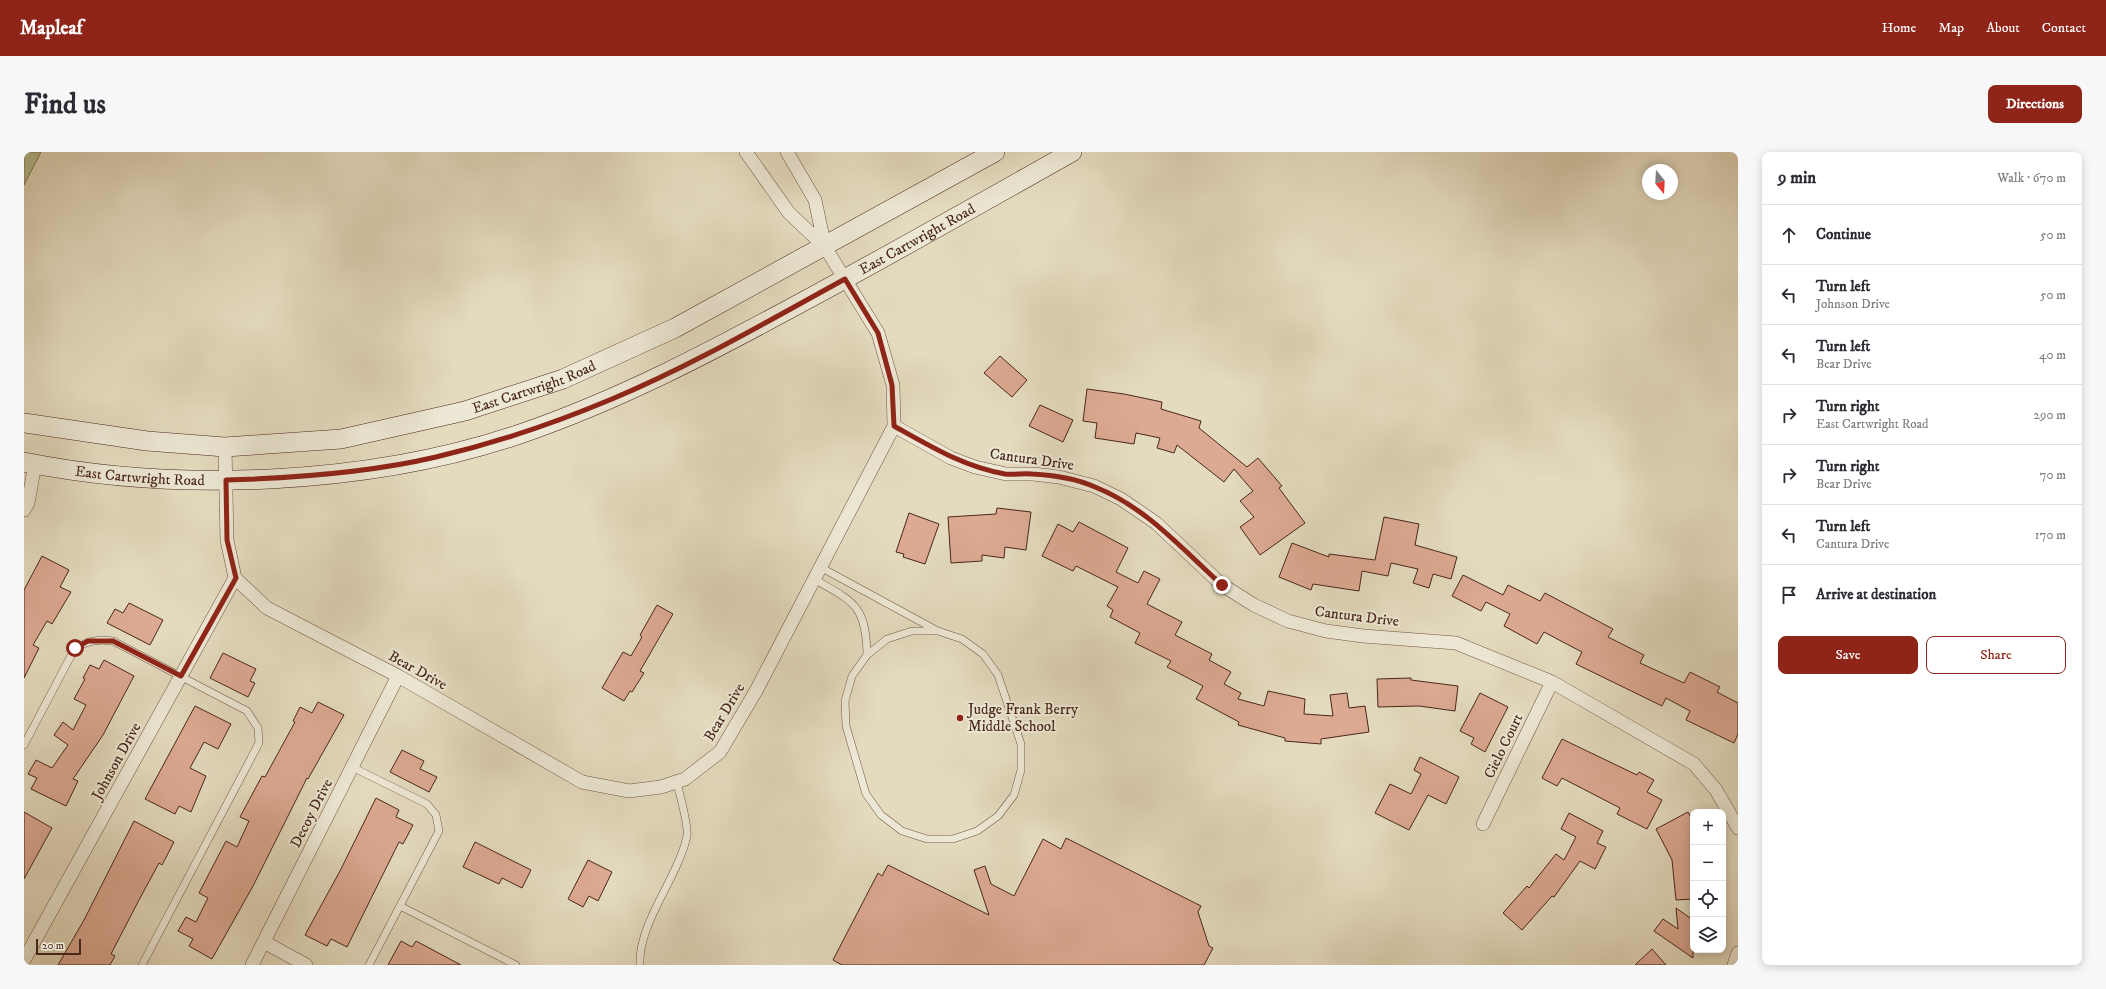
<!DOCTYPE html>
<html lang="en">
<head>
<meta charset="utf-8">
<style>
	body { margin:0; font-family:"IM FELL DW Pica",serif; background:#f7f7f7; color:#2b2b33 }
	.controls { position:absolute; right:12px; bottom:12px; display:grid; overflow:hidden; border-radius:8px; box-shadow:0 2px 10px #0003 }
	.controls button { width:36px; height:36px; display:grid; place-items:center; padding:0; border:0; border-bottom:1px solid #e1e1e2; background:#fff; color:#2b2b33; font:20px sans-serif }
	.compass { position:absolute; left:1618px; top:12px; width:36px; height:36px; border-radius:50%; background:#fff; box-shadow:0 2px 10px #0003; rotate:162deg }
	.scale { position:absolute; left:12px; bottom:10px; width:45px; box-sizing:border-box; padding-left:4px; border:2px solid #49271a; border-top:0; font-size:11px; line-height:14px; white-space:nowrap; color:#49271a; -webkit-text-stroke:3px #ede8d5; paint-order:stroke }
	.stop { position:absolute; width:12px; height:12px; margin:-9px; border:3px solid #8f2418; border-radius:50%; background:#fff }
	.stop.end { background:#8f2418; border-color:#fff; box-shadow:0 1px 4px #0008 }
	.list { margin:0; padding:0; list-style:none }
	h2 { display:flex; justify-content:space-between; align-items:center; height:52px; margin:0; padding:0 16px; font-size:17px }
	h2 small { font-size:13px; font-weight:400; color:#7c7c81 }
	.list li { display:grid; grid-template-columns:26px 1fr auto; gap:12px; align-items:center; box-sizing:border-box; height:60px; padding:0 16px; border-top:1px solid #e1e1e2 }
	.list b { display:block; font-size:15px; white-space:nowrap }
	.list p { margin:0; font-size:13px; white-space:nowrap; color:#7c7c81 }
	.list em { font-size:13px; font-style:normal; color:#7c7c81 }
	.actions { display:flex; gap:8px; padding:12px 16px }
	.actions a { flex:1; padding:9px 0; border:1px solid #8f2418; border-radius:8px; text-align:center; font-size:14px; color:#8f2418 }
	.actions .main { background:#8f2418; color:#fff }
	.icon { flex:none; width:22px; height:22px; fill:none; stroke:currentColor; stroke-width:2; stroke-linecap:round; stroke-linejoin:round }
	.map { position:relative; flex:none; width:1714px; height:813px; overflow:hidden; border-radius:8px }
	header { display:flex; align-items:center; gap:24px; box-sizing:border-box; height:56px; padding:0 20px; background:#8f2418; color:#fff }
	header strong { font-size:19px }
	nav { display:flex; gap:22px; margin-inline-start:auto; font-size:14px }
	.intro { display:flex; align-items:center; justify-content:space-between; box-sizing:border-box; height:96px; padding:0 24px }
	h1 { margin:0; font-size:28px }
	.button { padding:10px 18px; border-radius:8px; background:#8f2418; color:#fff; font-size:14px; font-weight:700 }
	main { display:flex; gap:24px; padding:0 24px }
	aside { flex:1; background:#fff; border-radius:8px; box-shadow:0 2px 10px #0003 }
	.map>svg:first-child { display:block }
	.green { fill:#b4c092; stroke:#7e7456 }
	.building { fill:#dca992; stroke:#49271a }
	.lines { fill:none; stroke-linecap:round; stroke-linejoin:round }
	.service-casing { stroke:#705443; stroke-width:8 }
	.minor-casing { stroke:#705443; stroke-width:14 }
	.secondary-casing { stroke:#49271a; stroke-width:20 }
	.service { stroke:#ede8d5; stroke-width:7 }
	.minor { stroke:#ede8d5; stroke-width:13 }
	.secondary { stroke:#ede8d5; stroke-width:19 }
	.route { stroke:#8f2418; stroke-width:5 }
	.poi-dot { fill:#8f2418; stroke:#ede8d5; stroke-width:1.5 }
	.labels { text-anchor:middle; stroke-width:4; stroke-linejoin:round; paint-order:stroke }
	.street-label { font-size:15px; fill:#49271a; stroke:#ede8d5 }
	.poi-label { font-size:15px; fill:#49271a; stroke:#ede8d5; text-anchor:start }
</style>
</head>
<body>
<header>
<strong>Mapleaf</strong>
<nav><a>Home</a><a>Map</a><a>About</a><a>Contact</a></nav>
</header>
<div class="intro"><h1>Find us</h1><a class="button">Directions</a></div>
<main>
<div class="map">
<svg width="1714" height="813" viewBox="0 0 1714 813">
	<rect width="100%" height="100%" fill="#e4dbbf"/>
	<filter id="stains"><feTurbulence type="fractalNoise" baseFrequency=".005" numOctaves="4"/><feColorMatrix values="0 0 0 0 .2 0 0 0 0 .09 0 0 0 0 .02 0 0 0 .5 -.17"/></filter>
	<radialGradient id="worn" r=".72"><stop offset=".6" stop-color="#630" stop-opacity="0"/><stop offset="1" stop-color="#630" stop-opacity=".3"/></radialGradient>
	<!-- green -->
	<path class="green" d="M0 0H17L0 33Z"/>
	<!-- building -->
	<path class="building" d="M976 204 1003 228 988 245 960 221Z
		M1063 237 1100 242 1138 250 1137 257 1177 269 1175 276 1223 315 1234 306 1258 334 1255 336 1281 371 1236 403 1216 375 1230 365 1216 349 1229 339 1210 317 1200 330 1153 293 1150 301 1133 296 1136 286 1112 281 1110 292 1071 286 1073 271 1059 269Z
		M1016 253 1049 268 1039 290 1005 274Z
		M973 356 1007 360 1002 398 981 395 980 406 958 403V409L927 411 924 365 972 362Z
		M885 361 915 372 901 412 879 405 880 402 872 400Z
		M1360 365 1395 372 1391 393 1433 405 1427 427 1409 422 1405 436 1389 431 1394 417 1367 411 1364 424 1338 419 1335 439 1289 432 1287 438 1255 425 1268 391 1305 405V402L1351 408Z
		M1055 370 1104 396 1092 420 1114 431 1120 419 1136 427 1123 452 1158 470 1151 483 1188 502 1185 508 1207 520 1200 532 1217 541 1214 547 1240 554 1244 539 1281 547 1280 562 1309 564 1306 543 1323 541 1325 556 1341 554 1345 580 1297 587V592L1261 589V586L1214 573 1215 570 1172 547 1179 534 1143 515 1147 509 1111 491 1116 481 1086 465 1089 458 1083 454 1094 435 1052 414 1049 419 1018 404 1034 372 1049 380Z
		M18 404 45 418 36 435 47 440 28 472 23 469 9 493 15 496 0 526V438Z
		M1439 423 1479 443 1484 433 1516 449 1521 441 1589 477 1584 485 1620 503 1616 511 1660 531 1666 520 1696 535 1693 540 1714 551V582L1710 591 1662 568 1666 559 1642 546 1638 554 1552 512 1558 500 1537 489 1520 480 1513 492 1480 474 1486 462 1462 450 1457 459 1428 444Z
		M105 451 139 468 126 493 83 471 91 457 99 461Z
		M633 453 649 462 616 519 620 521 608 540 606 539 600 549 578 536 599 500 607 504 618 485 616 483Z
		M199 501 232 517 226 529 231 531 224 545 186 526Z
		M80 508 110 524 79 583 49 627 54 629 42 654 7 637 13 626 4 622 12 608 28 616 44 593 30 583 39 570 49 578 62 553 50 547 61 527 59 526 66 513 75 517Z
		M1387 526V528L1434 534 1431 559 1395 554 1354 555 1353 527Z
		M1456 541 1484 555 1461 600 1447 592 1450 586 1436 579Z
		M294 550 320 563 284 627 283 626 229 734 188 807 165 794 169 787 154 779 162 765 172 770 184 746 175 741 202 689 213 695 225 669 216 665 238 624 241 625 271 570 269 569 276 555 288 561Z
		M171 554 207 572 194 597 180 590 166 616 182 624 167 660 155 654 151 662 121 647Z
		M1538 587 1613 623 1615 620 1630 628 1623 640 1638 648 1623 677 1593 662 1596 656 1538 626 1533 634 1518 626Z
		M378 598 400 609 396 617 413 625 405 640 366 620Z
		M1396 605 1435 625 1422 652 1404 643 1385 678 1351 661 1366 632 1387 642 1397 622 1390 618Z
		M352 646 375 658 372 665 389 673 379 692 375 690 323 795 307 787 303 794 281 783 317 717Z
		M0 660 28 676 0 727Z
		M1664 660 1669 669V747L1652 748 1648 708 1632 677Z
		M1545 661 1579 679 1573 691 1582 695 1571 717 1556 709 1530 745 1528 744 1498 778 1479 761 1503 734 1505 736 1532 702 1540 708 1552 685 1537 677Z
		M110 669 150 690 138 713 135 711 115 748 87 802 91 804 86 813H34L60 768Z
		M1042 686 1177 754 1174 760 1185 794 1189 796 1180 813H818L809 808 854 721 858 724 864 713 965 763 950 718 961 714 967 732 990 744 1019 687 1037 697Z
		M451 690 507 718 498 736 478 726 475 732 439 715Z
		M564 708 588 720 574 749 565 744 559 755 544 747Z
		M1652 756 1669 768V806L1630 779 1639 767 1654 777Z
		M377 789 388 795 392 789 437 813H364Z
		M1628 797 1642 813H1611Z"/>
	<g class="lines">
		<defs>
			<path id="service" d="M796 415 912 478
				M790 427C830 450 842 453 843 503
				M888 479H914L938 487 959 502 974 523 997 592V618L990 643 974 664 953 679 929 687H903L878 679 857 663 842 642 822 574 821 549 828 524 843 503 863 487Z
				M0 593 51 496C64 489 73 487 89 489L223 559 234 576 235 591 118 813
				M328 615 403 652 412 663 415 679 345 813
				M376 754 492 813
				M616 813C614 771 654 726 663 684 665 674 655 641 653 630"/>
			<path id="minor" d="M722 0 765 61 801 95 791 48 763 0
				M870 274 927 306 951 315 982 322H1009L1035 325 1070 334 1097 347 1132 371 1198 433 1230 453 1264 469 1302 479 1339 484 1432 491 1528 530 1670 612 1692 638 1714 676
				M201 295 203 388 211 426 243 456 374 524 558 630 605 639 637 635 661 627 696 600 732 539 870 274 869 233 854 181 801 95
				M0 358 4 351 11 312
				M1459 672 1528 530
				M240 790 282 813
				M0 808 211 426
				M228 813 374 524
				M1710 813 1714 801"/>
			<g id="secondary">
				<path id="s1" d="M0 271 123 289 201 295 317 287 441 259 539 227 651 176 971 0"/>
				<path id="s2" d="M0 310C155 341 346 333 496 282 598 247 688 199 782 148 871 100 959 50 1048 0"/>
			</g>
		</defs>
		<!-- service casing -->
		<use href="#service" class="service-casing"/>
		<!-- minor casing -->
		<use href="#minor" class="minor-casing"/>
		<!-- secondary casing -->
		<use href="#secondary" class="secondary-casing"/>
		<!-- service -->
		<use href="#service" class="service"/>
		<!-- minor -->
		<use href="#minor" class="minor"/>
		<!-- secondary -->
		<use href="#secondary" class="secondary"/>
	</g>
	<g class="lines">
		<!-- route -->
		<path class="route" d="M51 496 64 489H89L157 524 212 426 203 388 202 328C272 326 344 321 412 305 472 291 531 271 588 247 669 213 744 169 821 127L854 181 868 233 870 274C906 294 940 315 981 322 990 323 999 321 1008 322 1028 323 1053 327 1071 335 1122 355 1158 397 1198 433"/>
	</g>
	<!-- markers -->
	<circle class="poi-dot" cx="936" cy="566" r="4"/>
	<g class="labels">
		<!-- street labels -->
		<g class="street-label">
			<text dy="5" stroke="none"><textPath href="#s2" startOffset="945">East Cartwright Road</textPath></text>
			<text dy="5" stroke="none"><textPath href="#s1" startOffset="519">East Cartwright Road</textPath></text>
			<text transform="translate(1008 307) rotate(8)" y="5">Cantura Drive</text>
			<text dy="5" stroke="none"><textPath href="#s2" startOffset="117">East Cartwright Road</textPath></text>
			<text transform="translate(1333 464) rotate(7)" y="5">Cantura Drive</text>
			<text transform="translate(394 518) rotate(29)" y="5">Bear Drive</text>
			<text transform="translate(700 560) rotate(-59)" y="5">Bear Drive</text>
			<text transform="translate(1479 594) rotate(-64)" y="5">Cielo Court</text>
			<text transform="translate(92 609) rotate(-61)" y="5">Johnson Drive</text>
			<text transform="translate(287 661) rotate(-63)" y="5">Decoy Drive</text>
		</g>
		<!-- poi labels -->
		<g class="poi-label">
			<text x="944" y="562">Judge Frank Berry<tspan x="944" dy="17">Middle School</tspan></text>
		</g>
	</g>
	<rect width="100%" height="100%" filter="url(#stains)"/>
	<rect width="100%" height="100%" fill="url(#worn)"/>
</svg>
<div class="controls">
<button>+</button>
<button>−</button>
<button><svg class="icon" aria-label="locate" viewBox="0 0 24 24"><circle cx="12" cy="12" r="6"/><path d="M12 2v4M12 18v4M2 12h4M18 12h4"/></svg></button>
<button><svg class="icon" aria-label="layers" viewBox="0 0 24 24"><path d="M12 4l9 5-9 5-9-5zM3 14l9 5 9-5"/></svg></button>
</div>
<svg class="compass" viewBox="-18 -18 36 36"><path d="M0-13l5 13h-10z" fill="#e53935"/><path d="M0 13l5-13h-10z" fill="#7c7c81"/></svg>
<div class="scale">20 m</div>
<div class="stop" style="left:51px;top:496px"></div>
<div class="stop end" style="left:1198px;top:433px"></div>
</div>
<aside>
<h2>9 min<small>Walk · 670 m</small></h2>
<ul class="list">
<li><svg class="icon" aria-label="ahead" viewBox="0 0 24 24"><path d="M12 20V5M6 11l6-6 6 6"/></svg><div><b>Continue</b></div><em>50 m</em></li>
<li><svg class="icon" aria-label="left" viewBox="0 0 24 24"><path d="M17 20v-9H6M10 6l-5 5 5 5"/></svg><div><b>Turn left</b><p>Johnson Drive</p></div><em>50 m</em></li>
<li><svg class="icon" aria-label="left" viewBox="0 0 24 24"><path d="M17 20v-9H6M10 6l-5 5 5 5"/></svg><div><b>Turn left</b><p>Bear Drive</p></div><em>40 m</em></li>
<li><svg class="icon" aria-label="right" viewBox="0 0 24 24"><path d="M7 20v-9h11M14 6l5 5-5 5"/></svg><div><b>Turn right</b><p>East Cartwright Road</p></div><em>290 m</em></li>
<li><svg class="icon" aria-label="right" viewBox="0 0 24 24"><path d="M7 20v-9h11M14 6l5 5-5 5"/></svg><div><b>Turn right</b><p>Bear Drive</p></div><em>70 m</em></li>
<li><svg class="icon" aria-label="left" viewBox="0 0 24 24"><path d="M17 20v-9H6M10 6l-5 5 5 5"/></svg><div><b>Turn left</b><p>Cantura Drive</p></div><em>170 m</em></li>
<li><svg class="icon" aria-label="arrive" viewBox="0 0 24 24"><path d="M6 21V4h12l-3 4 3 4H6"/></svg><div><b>Arrive at destination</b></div></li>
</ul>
<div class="actions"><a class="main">Save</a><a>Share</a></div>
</aside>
</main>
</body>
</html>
